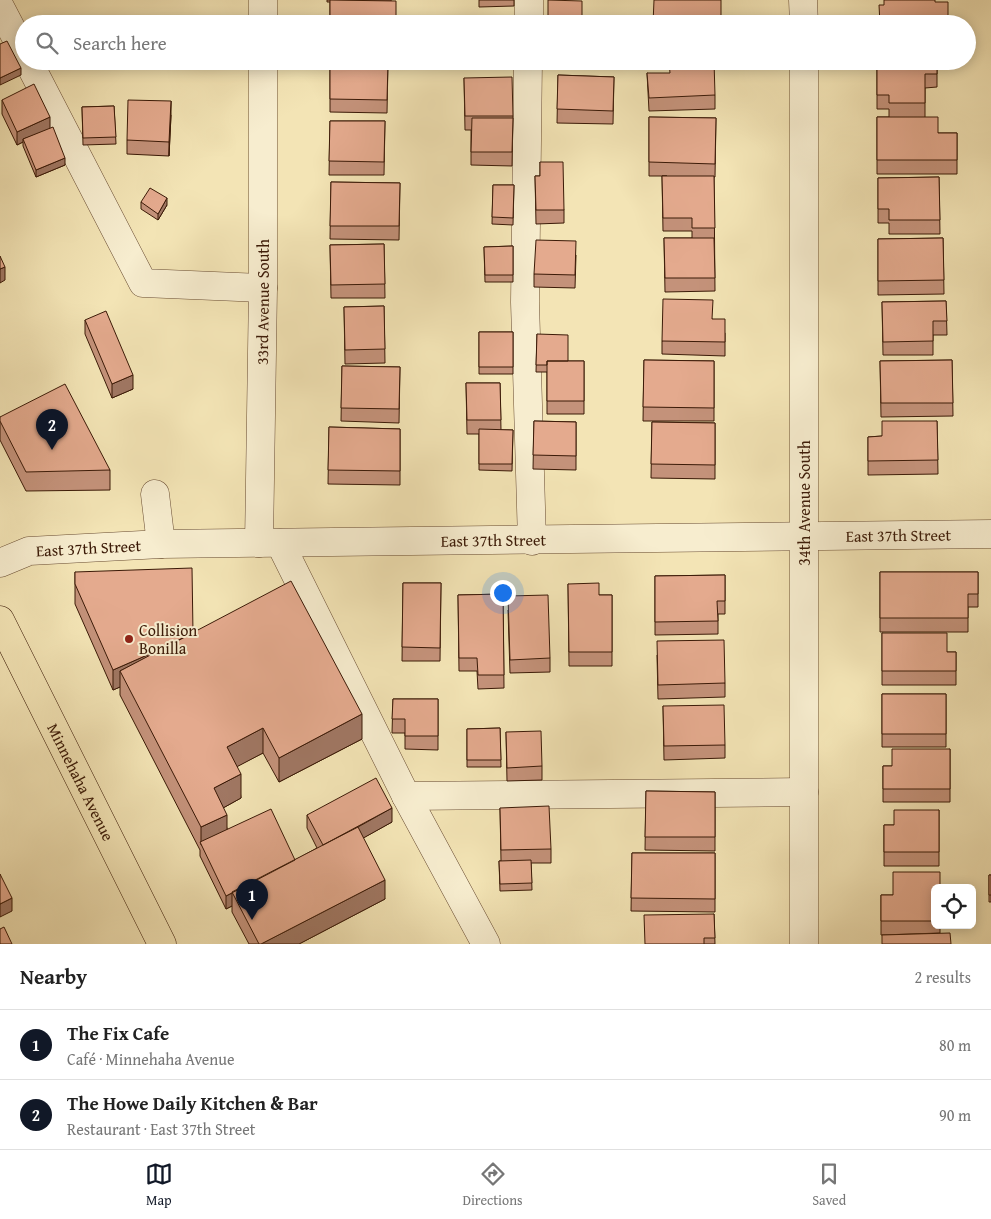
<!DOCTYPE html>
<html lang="en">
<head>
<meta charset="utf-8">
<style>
	body { margin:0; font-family:"Gentium Book Plus",serif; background:#f6f6f6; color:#222 }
	.controls { position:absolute; right:15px; bottom:15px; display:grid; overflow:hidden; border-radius:8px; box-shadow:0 2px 12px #0003 }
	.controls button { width:45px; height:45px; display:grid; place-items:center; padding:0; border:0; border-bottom:1px solid #e0e0e0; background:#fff; color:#222; font:25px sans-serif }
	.you { position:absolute; left:502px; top:592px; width:18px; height:18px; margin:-12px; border:4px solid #fff; border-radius:50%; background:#1a73e8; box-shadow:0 0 0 8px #1a73e833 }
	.badge { display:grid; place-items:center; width:32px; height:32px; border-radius:50%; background:#111827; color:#fff; font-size:16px; font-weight:700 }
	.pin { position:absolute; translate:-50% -41px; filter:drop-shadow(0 1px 2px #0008) }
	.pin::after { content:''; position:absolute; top:26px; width:18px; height:15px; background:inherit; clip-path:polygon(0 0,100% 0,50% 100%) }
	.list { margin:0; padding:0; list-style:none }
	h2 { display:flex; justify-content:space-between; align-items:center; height:65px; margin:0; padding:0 20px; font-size:21px }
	h2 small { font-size:16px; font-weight:400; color:#767676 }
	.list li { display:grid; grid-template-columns:32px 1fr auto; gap:15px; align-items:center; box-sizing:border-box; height:70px; padding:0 20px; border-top:1px solid #e0e0e0 }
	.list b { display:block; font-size:19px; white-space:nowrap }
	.list p { margin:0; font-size:16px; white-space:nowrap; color:#767676 }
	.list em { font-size:16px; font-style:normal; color:#767676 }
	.icon { flex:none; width:28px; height:28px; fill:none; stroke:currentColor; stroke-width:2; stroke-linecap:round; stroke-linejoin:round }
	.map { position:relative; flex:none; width:991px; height:944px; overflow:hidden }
	.search { position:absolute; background:#fff; box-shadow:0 2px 12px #0003; left:15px; right:15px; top:15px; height:55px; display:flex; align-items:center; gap:12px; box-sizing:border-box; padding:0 18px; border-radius:28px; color:#767676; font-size:19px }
	.sheet { height:205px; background:#fff }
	nav { display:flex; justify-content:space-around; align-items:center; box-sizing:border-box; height:70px; border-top:1px solid #e0e0e0; background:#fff; font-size:14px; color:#767676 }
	nav a { display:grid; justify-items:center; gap:2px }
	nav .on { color:#111827 }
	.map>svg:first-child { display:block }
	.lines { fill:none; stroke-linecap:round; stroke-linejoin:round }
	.minor-casing { stroke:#694c32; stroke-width:29 }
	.major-casing { stroke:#3b1a07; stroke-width:29 }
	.minor { stroke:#f7edcf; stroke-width:28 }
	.major { stroke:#f3e4b5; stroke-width:28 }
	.wall { fill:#c4927a; stroke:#3b1a07 }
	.shaded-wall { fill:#a07763; stroke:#3b1a07 }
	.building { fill:#e4aa8e; stroke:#3b1a07 }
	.poi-dot { fill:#8f2418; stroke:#f7edcf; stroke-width:2 }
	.labels { text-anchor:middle; stroke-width:4; stroke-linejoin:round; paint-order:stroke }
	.street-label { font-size:16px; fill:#3b1a07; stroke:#f7edcf }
	.poi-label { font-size:16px; fill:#3b1a07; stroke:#f7edcf; text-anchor:start }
</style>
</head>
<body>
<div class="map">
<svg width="991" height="944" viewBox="0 0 991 944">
	<rect width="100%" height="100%" fill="#f3e4b5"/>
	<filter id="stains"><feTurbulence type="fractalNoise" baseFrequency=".004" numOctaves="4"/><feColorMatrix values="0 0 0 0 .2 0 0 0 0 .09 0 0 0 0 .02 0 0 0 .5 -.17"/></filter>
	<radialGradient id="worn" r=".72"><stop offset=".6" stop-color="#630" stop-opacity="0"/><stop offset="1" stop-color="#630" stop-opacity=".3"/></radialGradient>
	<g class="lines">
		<defs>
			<g id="minor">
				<path d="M263 0V24"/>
				<path d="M803 0 804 24"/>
				<path d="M0 7 24 53"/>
				<path d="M529 24V0"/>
				<path d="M28 61 143 283 263 288"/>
				<path d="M528 61 525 302 532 541"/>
				<path d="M804 61V944"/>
				<path d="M155 494 161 544"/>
				<path id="s1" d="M259 543 263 288V61"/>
				<path d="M280 543 406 796 486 944"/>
				<path id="s2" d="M0 563 29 551 161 544 991 534"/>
				<path d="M406 796 804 792"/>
			</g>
			<g id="major">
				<path id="s3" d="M0 620 162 944"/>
			</g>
		</defs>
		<!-- minor casing -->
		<use href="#minor" class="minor-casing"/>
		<!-- major casing -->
		<use href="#major" class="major-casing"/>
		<!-- minor -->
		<use href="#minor" class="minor"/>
		<!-- major -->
		<use href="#major" class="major"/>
	</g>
	<!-- wall -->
	<path class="wall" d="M327 0H391L396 24H330V2H327Z
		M479 0H514V6L479 7Z
		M330 61 388 62 387 113 330 112Z
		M877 61H937V87L925 88V117L938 133H957V174H877V117H889V109H877Z
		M647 73 715 95V109L649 111Z
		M558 75 614 77 613 124 557 123Z
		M464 78 513 116 512 166 471 165V130H465Z
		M2 100 50 128 65 165 36 177 23 146V142L17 145 2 114Z
		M114 106 116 144 83 145 82 107Z
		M171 115 169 156 127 154V140Z
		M649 117 716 118 715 177H714L715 291 665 292 664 238H692V231H663L662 176H667H649Z
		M330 121H385L384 175H329Z
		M540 162 564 210V223L536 224 535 176H540Z
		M939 177 940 234H889V223H878V178Z
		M331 182 400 183 399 240 330 239Z
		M493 185H514L513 225 492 224Z
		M141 202 167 205 158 220 141 209Z
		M943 238 944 294 878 295V239Z
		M384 244 385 298H331L330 245Z
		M513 246V282H485L484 247Z
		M576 255 575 288 534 287V274Z
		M946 301 947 335H933V355H883L882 302Z
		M384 306 385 363 345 364 344 307Z
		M713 319 725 333V356L662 354V341Z
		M85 320 133 389 112 398 85 334Z
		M479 332H513V374H479Z
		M537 334 568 361H584V414H547V372H536Z
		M644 360 714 361V421H643Z
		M952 360 953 416 881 417 880 361Z
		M342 366 400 367 399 423 341 421Z
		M466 383H500L501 430H513L512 471 479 470V434H467Z
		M0 417 110 470V490L26 491 0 440Z
		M534 421 576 422V470L533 469Z
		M937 421 938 474 868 475V437L882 436Z
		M652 422 715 423V479L651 478Z
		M329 427 400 429V485L328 484Z
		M75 572 193 633 362 739 279 782 263 753 237 766 241 798 223 808 227 829 295 860 317 848 307 828V815L392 822 363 838 385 899 299 944H249L232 912V906L226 909 200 856V850L120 695V687L113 690 75 604Z
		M880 572H978V607H968V632H880Z
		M725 575V614H718V634L655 635V576Z
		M403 583H441L440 661H402Z
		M568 584 599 595H612V666H569Z
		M503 594 504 688 478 689 477 671H459L458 595Z
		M508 610 550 658V672L510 673Z
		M882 633 947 652H956V685H882Z
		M657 655 725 683V697L658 699Z
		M882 694H946V747H882Z
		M393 699H438V750L405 749V733H392Z
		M663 706 725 745V758L664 760Z
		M500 728 501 767H467V729Z
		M506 732 542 766V780L507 781Z
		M950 749V802H883V766H892Z
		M646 791 715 792V851L645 850Z
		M500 808 551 849V863H531L532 890 500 891 499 861H501Z
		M939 810V866H884V825H894Z
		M632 853H715V912L631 911Z
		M989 875H991V902H989Z
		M935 888V925H940V933L881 935V895H893Z
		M714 914 715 944H645Z"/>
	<!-- shaded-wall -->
	<path class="shaded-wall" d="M21 68V75L0 85V78Z
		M171 101V115L169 156V142Z
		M50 117V130L23 139V142L17 145V132Z
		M65 158V165L36 177V170Z
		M167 198V205L158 220V214Z
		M5 267V280L0 283V269Z
		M133 375V389L112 398V384Z
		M193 635 120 671V687L113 690V670Z
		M362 714V739L279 782V758Z
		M263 728V753L227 772V747Z
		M241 774V798L214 813V788Z
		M392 808V822L324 860V846Z
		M227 815V840L201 845V827Z
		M296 862 232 892V906L226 909V896Z
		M385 880V899L299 944H261Z
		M12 898V911L0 917V904Z"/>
	<!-- building -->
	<path class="building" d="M330 0 396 1V23H382V24H330Z
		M548 0 582 1V24H548Z
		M654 0H721V24H653Z
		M884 0H935V2H948V23L936 24H880L879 5H884Z
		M7 41 21 68 0 78V44Z
		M330 61 388 62 387 100 330 99Z
		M669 61H714L715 95 649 98 647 73H670Z
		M877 61H937V74H925V103H889V95H877Z
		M558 75 614 77 613 111 557 109Z
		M512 77 513 116H465L464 78Z
		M34 84 50 117 17 132 2 100Z
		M128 100 171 101 169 142 127 140Z
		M114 106 116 137 83 138 82 107Z
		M649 117 716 118 715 164 649 162Z
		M877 117H938V133H957V160H877Z
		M472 118H513L512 152H471Z
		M330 121H385L384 162 329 161Z
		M53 127 65 158 36 170 23 139Z
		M540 162H563L564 210H536L535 176H540Z
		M662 176H714L715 228H692V218H663Z
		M939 177 940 220H889V209H878V178Z
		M331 182 400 183 399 226H330Z
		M493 185H514L513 218 492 217Z
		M150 188 167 198 158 214 141 202Z
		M664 238H714L715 278H665Z
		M943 238 944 280 878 281V239Z
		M536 240 576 241 575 275 534 274Z
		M384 244 385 284 331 285 330 245Z
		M513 246V275H485L484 247Z
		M0 256 5 267 0 269Z
		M663 299 713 300 712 319H725V342L662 341Z
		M946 301 947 321H933V341L883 342 882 302Z
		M384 306 385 349 345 350 344 307Z
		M106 311 133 375 112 384 85 320Z
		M479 332H513V367H479Z
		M537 334 568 335V361H547V365H536Z
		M644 360 714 361V408L643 407Z
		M952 360 953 403H881L880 361Z
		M547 361H584V401H547Z
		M342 366 400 367 399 409 341 408Z
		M466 383H500L501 420H467Z
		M65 384 110 470 26 472 0 421V417Z
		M534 421 576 422V456L533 455Z
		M882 421H937L938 460 868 461V437L882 436Z
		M652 422 715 423V465L651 464Z
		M329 427 400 429V471L328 470Z
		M479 429 513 430 512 464H479Z
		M192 568 193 633 161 649 113 670 75 584V572Z
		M880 572H978V594H968V618H880Z
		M725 575V601H717L718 621 655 622V576Z
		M291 581 362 714 279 758 263 728 227 747 241 774 214 788 227 815 201 827 120 671Z
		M403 583H441L440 648 402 647Z
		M599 583V595H612V652H569L568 584Z
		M503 594 504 675H478L477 658H459L458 595Z
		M548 595 550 658 510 660 508 596Z
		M882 633H947V652H956V671H882Z
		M724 640 725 683 658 685 657 641Z
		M882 694H946V734H882Z
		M393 699H438V736H405V719H392Z
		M724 705 725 745 664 746 663 706Z
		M500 728 501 760H467V729Z
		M541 731 542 766 507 768 506 732Z
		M892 749H950V789H883V766H892Z
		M376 778 392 808 323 845 307 815Z
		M646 791 715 792V837H645Z
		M549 806 551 849 501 850 500 808Z
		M271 809 295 860 226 896 200 842Z
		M894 810H939V852H884V825H894Z
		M358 827 385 880 261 944H259L232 892Z
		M632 853H715V899L631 898Z
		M531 860 532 883 500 884 499 861Z
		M893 872H940V888H935V921H881V895H893Z
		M0 874 12 898 0 904Z
		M989 875H991V895H989Z
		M714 914 715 938H704V944H645L644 915Z
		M4 927 12 944H0V929Z
		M950 933 951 944H882V935Z"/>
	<!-- markers -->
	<circle class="poi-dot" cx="129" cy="639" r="5"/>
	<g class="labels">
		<!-- street labels -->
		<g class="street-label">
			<text dy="6" stroke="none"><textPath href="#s1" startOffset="241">33rd Avenue South</textPath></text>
			<text transform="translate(804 503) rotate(-90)" y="6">34th Avenue South</text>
			<text dy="6" stroke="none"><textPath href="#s2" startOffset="901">East 37th Street</textPath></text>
			<text dy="6" stroke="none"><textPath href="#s2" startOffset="496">East 37th Street</textPath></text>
			<text dy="6" stroke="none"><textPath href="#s2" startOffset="91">East 37th Street</textPath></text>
			<text dy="6" stroke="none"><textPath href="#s3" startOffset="181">Minnehaha Avenue</textPath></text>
		</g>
		<!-- poi labels -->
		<g class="poi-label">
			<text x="139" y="636">Collision<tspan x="139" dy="18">Bonilla</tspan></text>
		</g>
	</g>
	<rect width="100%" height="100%" filter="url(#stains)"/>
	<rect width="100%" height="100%" fill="url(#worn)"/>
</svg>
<div class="controls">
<button><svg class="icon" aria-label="locate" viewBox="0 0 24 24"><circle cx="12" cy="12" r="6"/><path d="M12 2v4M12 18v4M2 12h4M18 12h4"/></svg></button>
</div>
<div class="you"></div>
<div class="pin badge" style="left:252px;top:920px">1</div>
<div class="pin badge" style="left:52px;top:450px">2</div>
<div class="search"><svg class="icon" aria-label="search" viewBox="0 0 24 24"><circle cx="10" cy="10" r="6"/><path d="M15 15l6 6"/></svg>Search here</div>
</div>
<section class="sheet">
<h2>Nearby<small>2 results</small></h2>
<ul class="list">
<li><span class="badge">1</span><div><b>The Fix Cafe</b><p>Café · Minnehaha Avenue</p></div><em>80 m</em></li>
<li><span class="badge">2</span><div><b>The Howe Daily Kitchen &amp; Bar</b><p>Restaurant · East 37th Street</p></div><em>90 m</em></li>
</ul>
</section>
<nav>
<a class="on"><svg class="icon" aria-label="map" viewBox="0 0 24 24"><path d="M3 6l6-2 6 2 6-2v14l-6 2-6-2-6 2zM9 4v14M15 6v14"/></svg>Map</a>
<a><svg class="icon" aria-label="directions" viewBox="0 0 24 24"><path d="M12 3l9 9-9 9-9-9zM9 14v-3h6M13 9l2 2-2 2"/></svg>Directions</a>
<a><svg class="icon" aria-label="saved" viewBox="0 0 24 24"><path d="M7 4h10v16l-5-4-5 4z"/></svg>Saved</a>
</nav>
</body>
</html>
